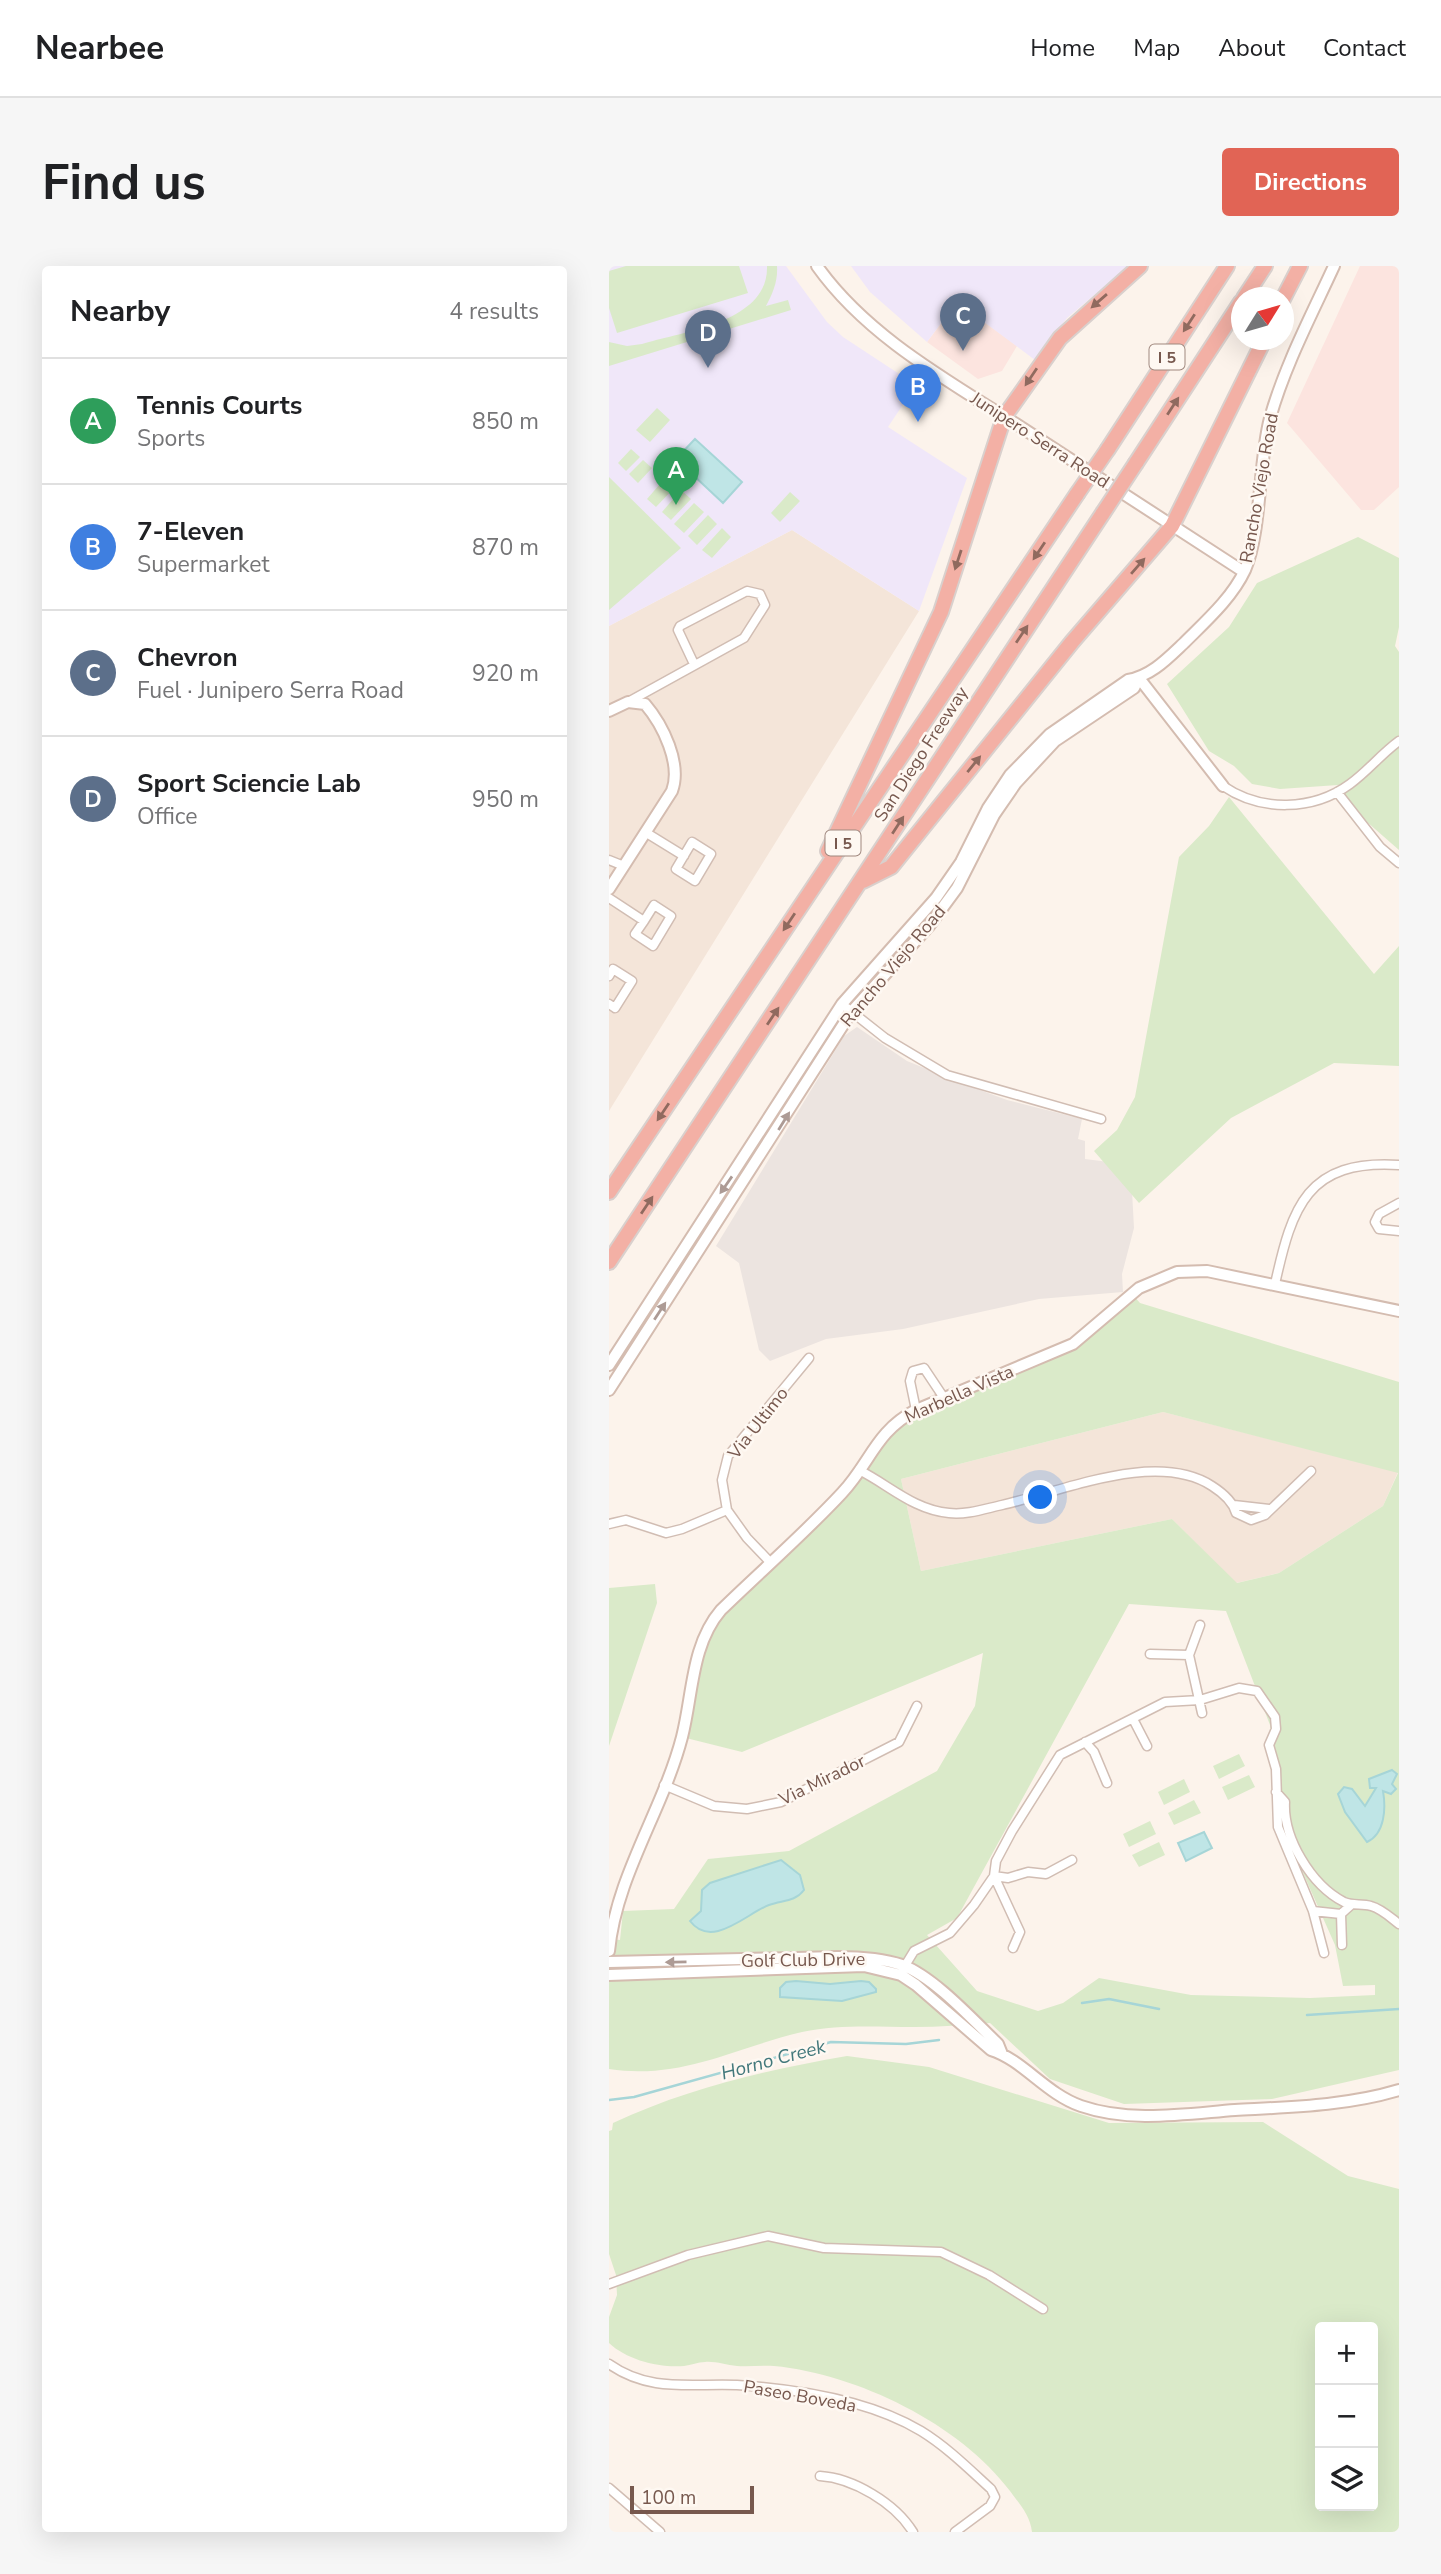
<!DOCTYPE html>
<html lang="en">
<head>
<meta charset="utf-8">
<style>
	body { margin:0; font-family:"Nunito Sans",sans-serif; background:#f6f6f6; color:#202124 }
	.controls { position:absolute; right:21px; bottom:21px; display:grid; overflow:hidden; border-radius:7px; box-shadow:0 7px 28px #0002 }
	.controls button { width:63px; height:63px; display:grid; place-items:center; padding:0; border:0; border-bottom:2px solid #e0e0e0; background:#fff; color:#202124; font:35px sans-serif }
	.compass { position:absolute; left:622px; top:21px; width:63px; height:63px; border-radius:50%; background:#fff; box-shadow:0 7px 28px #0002; rotate:53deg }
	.scale { position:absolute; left:21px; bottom:18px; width:124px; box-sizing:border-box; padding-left:7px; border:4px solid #77584e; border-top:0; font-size:19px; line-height:24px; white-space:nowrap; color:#77584e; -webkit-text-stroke:5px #fef8f2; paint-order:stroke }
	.you { position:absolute; left:432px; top:1232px; width:24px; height:24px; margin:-18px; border:5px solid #fff; border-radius:50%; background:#1a73e8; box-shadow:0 0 0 10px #1a73e833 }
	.badge { display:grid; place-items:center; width:46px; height:46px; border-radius:50%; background:#e16455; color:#fff; font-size:23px; font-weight:700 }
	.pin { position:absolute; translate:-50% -58px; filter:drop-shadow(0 2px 4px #0008) }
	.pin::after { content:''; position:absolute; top:37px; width:24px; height:21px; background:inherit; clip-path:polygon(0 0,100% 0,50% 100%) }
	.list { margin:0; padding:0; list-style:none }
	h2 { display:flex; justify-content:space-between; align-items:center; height:91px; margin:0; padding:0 28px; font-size:30px }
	h2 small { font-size:23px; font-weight:400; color:#757577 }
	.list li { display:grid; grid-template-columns:46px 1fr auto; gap:21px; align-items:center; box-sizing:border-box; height:126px; padding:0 28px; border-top:2px solid #e0e0e0 }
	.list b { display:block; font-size:26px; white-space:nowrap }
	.list p { margin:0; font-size:23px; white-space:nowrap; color:#757577 }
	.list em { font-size:23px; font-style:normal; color:#757577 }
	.icon { flex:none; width:38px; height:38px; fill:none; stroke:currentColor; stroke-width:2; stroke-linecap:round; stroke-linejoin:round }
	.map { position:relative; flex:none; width:790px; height:2266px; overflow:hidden; border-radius:7px }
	header { display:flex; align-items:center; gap:42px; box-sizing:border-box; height:98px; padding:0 35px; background:#fff; border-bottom:2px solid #e0e0e0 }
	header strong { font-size:33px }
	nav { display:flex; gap:38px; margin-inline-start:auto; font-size:24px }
	.intro { display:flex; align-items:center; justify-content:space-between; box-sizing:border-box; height:168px; padding:0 42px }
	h1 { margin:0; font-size:49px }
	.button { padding:18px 32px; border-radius:7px; background:#e16455; color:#fff; font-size:24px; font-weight:700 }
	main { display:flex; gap:42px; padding:0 42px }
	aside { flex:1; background:#fff; border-radius:7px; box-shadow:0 7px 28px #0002 }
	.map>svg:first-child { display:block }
	.residential { fill:#f4e5d9 }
	.commercial { fill:#fce4df }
	.industrial { fill:#ece4e0 }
	.education { fill:#f0e7f9 }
	.green { fill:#daeac9; fill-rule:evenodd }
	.water { fill:#bfe5e6; stroke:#a6d5d7; stroke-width:2 }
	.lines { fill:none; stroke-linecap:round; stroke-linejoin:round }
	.stream { stroke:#a6d5d7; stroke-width:2.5 }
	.street-casing { stroke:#d1bdb3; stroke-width:11 }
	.secondary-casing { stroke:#d4bcb0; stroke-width:14 }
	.highway-casing { stroke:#d9d0cd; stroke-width:18 }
	.street { stroke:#fff; stroke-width:8 }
	.secondary { stroke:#fff; stroke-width:10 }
	.highway { stroke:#f3b0a5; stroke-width:14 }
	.highway-bridge-casing { stroke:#d9d0cd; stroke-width:18; stroke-linecap:butt }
	.highway-bridge { stroke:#f3b0a5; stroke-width:14 }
	.oneway { fill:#906a5f }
	.oneway2 { fill:#ad9b95 }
	.labels { text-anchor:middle; stroke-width:5; stroke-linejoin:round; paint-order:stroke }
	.shield { fill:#fef8f2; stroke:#a0887f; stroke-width:2 }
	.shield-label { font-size:16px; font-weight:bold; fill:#77584e }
	.street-label { font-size:18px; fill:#77584e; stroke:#fef8f2 }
	.water-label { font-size:19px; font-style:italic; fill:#42787b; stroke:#fef8f2 }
</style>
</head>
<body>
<header>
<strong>Nearbee</strong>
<nav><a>Home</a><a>Map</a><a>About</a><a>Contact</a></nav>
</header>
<div class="intro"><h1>Find us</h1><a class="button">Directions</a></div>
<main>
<aside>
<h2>Nearby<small>4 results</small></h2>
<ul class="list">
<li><span class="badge" style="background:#2e9e5b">A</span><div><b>Tennis Courts</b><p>Sports</p></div><em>850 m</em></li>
<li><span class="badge" style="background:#3f7fe0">B</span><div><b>7-Eleven</b><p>Supermarket</p></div><em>870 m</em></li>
<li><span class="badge" style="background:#5c6f8a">C</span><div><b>Chevron</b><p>Fuel · Junipero Serra Road</p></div><em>920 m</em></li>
<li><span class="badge" style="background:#5c6f8a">D</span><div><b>Sport Sciencie Lab</b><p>Office</p></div><em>950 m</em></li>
</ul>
</aside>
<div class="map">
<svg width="790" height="2266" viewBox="0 0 790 2266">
	<rect width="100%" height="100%" fill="#fcf3eb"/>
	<!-- residential -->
	<path class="residential" d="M183 264 310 345 0 845V360Z
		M554 1146 789 1206 774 1240 670 1307 627 1317 563 1253 312 1305 292 1213Z"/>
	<!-- commercial -->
	<path class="commercial" d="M751 0H790V221L765 244H752L678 157Z
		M348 36 408 80 393 105 369 113 318 76Z"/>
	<!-- industrial -->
	<path class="industrial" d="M248 761 298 795 352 817 398 834 473 853 469 873 476 875V893L500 896 523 925 525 962 513 1008 514 1026 430 1033 294 1063 217 1073 161 1095 150 1084 130 997 107 980 235 770Z"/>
	<!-- education -->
	<path class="education" d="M0 0H177L218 56 234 71 307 119 279 161 358 212 310 345 183 264 0 360Z
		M242 0H520L458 52 426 94 348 36 318 76 261 26Z"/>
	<!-- green -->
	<path class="green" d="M17 0H130L139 27 8 67 0 42V5Z
		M158 0H168C169 15 164 27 157 40L179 34 182 44 0 100V76L18 80 33 78C75 65 160 56 158 0Z
		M48 142 61 154 41 176 27 164Z
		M22 183 31 191 17 205 9 197Z
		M34 194 43 202 29 217 20 208Z
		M0 211 72 282 0 344Z
		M57 211 67 220 47 241 38 233Z
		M72 224 82 233 62 254 53 246Z
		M181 226 191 235 171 256 162 247Z
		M85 237 95 246 75 267 65 258Z
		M99 249 108 258 88 279 79 270Z
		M113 262 122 271 103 292 93 284Z
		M749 271 790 292V361L786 380 790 386V584L750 549 729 519 671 523 643 518 625 500 600 485 558 418 620 361 648 317Z
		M620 531 765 708 790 680V800L725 797 622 852 530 937 485 885 508 864 526 831 570 591 600 560Z
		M523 1028 531 1037 790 1116V1804L663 1833 515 1838 441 1813 381 1757C356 1759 330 1761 305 1761 267 1761 231 1758 193 1766 125 1782 72 1814 0 1803V1673L11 1674 14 1645 65 1643 99 1593 180 1585 328 1505 366 1440 374 1387 133 1486 73 1471 96 1366 232 1228 287 1156 464 1078ZM554 1146 789 1207 774 1240 670 1307 628 1317 563 1253 312 1305 292 1213ZM520 1338 617 1345 661 1459 675 1564 726 1679 734 1720 766 1719V1729L701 1732 582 1729 490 1712 454 1737 429 1745 368 1725 318 1669 348 1652Z
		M46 1318 48 1337 0 1480V1322Z
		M630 1488 636 1500 610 1513 604 1500Z
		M640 1509 646 1521 619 1534 613 1521Z
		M575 1513 581 1526 555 1539 549 1526Z
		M585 1534 592 1547 565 1559 559 1547Z
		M541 1555 547 1568 520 1581 514 1568Z
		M550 1576 556 1589 530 1601 523 1589Z
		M238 1790 320 1801 500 1857 654 1856 739 1910 790 1923V2266H423C421 2249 411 2239 401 2225 351 2158 248 2108 165 2100 153 2099 140 2101 128 2100 117 2099 106 2095 96 2096 89 2096 82 2099 75 2100 50 2102 18 2094 0 2077V2051L8 2029 7 2009 0 1988V1865L3 1864 4 1857C79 1822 157 1804 238 1790ZM711 2061H764V2240H711Z"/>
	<!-- water -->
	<path class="water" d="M86 173 133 216 114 237 67 193Z
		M783 1504 788 1508 783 1518 787 1523 782 1528 774 1525C777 1542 776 1568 758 1576L736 1546 729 1528 735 1521 743 1523 756 1540 767 1522H761L760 1513Z
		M595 1566 603 1582 577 1595 569 1577Z
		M172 1594 191 1609 195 1624C186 1636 174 1634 160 1639 138 1647 103 1684 81 1655L92 1645 93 1624 101 1617Z
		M187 1715 221 1718 252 1715 260 1716 267 1723V1726L233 1735 171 1731V1722L177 1716Z"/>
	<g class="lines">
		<!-- stream -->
		<path class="stream" d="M473 1737 500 1733 550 1743
			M698 1749 790 1743
			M0 1834 25 1831 222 1776 297 1778 330 1774"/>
		<defs>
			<path id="street" d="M19 436 135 372 156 339 151 328 138 325 71 360 69 364 85 398
				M614 520C652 546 704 545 741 518 759 505 772 488 790 475
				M728 526 771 581 790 597
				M36 566 75 590
				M83 576 102 588 86 615 67 603Z
				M0 594 15 600
				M0 632 35 655 45 639 62 650 44 680 26 668 35 655
				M0 710 4 703 23 715 6 742 0 738
				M238 742 276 772 338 809 492 853
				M790 937 770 948 766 956 770 963 790 965
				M666 1018C683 941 698 893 790 899
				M307 1144 301 1115 304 1105 315 1102 335 1132
				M250 1204C280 1219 305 1244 340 1247 358 1249 375 1243 393 1239 455 1225 547 1184 603 1220 614 1227 624 1236 627 1247L642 1254 656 1249 702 1205
				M625 1239 660 1243
				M0 1258 17 1254 57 1267 73 1263 118 1244
				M161 1296 138 1272 118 1244 113 1214 119 1190 200 1092
				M541 1388 580 1389 593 1447
				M580 1389 591 1359
				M524 1453 538 1480
				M476 1476 485 1486 498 1517
				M55 1519 105 1540 138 1543 172 1536 290 1476 308 1440
				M667 1526 676 1536C674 1572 702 1619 735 1636 744 1640 753 1637 762 1640 773 1643 782 1652 790 1658
				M385 1610 399 1612 419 1606 437 1608 463 1594
				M385 1610 411 1666 404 1682
				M704 1645 732 1648 742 1639
				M732 1648 733 1679
				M294 1703 305 1685 341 1667 365 1639 385 1610 387 1595 403 1565 451 1489 556 1436 591 1434 630 1422 648 1425 666 1451 667 1463 660 1479 667 1503 669 1561 704 1645 715 1687
				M0 2018 79 1989 159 1970 215 1982 332 1986 380 2009 434 2043
				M0 2098C41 2127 82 2117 128 2119 188 2123 260 2134 312 2165 338 2181 360 2203 382 2223L386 2231 381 2240 346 2266
				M211 2210C244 2212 286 2237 304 2266
				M0 2222 51 2266"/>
			<path id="secondary" d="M208 0C257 69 336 113 407 158 483 208 559 257 635 306
				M530 412 614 520
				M0 445 19 436 36 438C54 459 73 498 63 525L0 623
				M0 1099 233 738 327 632 352 596 379 542 401 509 441 468 519 414C542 410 558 393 575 377 597 355 623 332 636 304 653 264 649 197 661 152 676 99 702 50 725 0
				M0 1124 243 745 320 660 348 622 385 549 407 517 446 475 525 422 530 412
				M0 1685C7 1610 54 1544 73 1471 84 1428 82 1379 112 1344 152 1305 195 1268 233 1227 262 1196 266 1166 307 1144L464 1078 530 1022 568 1006 598 1005 790 1045
				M0 1696 229 1691C251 1691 272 1692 293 1699 325 1711 364 1754 389 1778L393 1788
				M0 1709 255 1700 292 1709 307 1719 382 1784C414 1794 437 1828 472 1840 521 1857 575 1848 626 1844 681 1841 737 1840 790 1824"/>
			<path id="highway" d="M635 32 656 0
				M674 33 691 0
				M499 183 618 0
				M527 197 632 36
				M219 585 332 346 395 151 451 72 531 0
				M254 615 282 601 463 376 563 260 655 74
				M0 926 468 228
				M0 996 494 247"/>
		</defs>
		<!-- street casing -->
		<use href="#street" class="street-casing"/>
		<!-- secondary casing -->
		<use href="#secondary" class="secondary-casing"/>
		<!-- highway casing -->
		<use href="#highway" class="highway-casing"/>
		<!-- street -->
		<use href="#street" class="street"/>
		<!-- secondary -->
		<use href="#secondary" class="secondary"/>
		<!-- highway -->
		<use href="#highway" class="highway"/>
		<defs>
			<path id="highway-bridge" d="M468 228 499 183
				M494 247 527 197"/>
		</defs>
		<!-- highway-bridge casing -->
		<use href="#highway-bridge" class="highway-bridge-casing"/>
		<!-- highway-bridge -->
		<use href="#highway-bridge" class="highway-bridge"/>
	</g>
	<!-- one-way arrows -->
	<defs><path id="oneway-solid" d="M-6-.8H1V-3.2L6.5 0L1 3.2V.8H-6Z" transform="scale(1.75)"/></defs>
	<g class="oneway">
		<use href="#oneway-solid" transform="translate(490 35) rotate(139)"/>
		<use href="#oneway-solid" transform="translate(580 57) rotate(123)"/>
		<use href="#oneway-solid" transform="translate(422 111) rotate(124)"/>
		<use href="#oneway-solid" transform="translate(564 140) rotate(-57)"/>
		<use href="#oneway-solid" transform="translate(430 285) rotate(124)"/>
		<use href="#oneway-solid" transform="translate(349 294) rotate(108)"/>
		<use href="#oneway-solid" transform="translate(529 300) rotate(-49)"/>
		<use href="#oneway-solid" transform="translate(413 368) rotate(-56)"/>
		<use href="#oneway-solid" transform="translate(365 498) rotate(-51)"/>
		<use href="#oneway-solid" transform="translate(289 559) rotate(-57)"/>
		<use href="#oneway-solid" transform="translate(180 656) rotate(124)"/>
		<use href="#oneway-solid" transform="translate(164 750) rotate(-56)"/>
		<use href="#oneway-solid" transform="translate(54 846) rotate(124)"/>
		<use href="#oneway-solid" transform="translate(38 939) rotate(-56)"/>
	</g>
	<g class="oneway2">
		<use href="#oneway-solid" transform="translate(175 855) rotate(-58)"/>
		<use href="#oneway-solid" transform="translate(117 919) rotate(125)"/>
		<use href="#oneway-solid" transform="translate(51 1045) rotate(-57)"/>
		<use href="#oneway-solid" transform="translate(67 1696) rotate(179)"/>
	</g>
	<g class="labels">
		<!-- shield labels -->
		<g class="shield">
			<rect x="540.5" y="78.5" width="35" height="25" rx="5"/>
			<rect x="216.5" y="564.5" width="35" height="25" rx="5"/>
		</g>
		<g class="shield-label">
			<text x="558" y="97">I 5</text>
			<text x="234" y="583">I 5</text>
		</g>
		<!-- street labels -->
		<g class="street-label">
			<text transform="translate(431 174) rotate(33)" y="6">Junipero Serra Road</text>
			<text transform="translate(650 222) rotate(-80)" y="6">Rancho Viejo Road</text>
			<text transform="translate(312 488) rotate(-57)" y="6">San Diego Freeway</text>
			<text transform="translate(284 700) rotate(-50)" y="6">Rancho Viejo Road</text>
			<text transform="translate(350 1128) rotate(-24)" y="6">Marbella Vista</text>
			<text transform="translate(149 1157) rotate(-52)" y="6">Via Ultimo</text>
			<text transform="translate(213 1514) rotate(-26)" y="6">Via Mirador</text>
			<text transform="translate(194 1694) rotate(-1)" y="6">Golf Club Drive</text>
			<text transform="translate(191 2130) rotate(10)" y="6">Paseo Boveda</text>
		</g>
		<!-- water labels -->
		<g class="water-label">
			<text transform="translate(164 1793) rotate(-15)" y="7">Horno Creek</text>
		</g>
	</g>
</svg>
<div class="controls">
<button>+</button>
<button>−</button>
<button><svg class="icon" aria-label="layers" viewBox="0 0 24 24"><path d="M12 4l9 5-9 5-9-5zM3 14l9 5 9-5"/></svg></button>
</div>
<svg class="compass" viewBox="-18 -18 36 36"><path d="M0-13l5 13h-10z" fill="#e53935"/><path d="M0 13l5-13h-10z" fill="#757577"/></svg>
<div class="scale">100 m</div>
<div class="you"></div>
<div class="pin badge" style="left:67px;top:239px;background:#2e9e5b">A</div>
<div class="pin badge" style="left:309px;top:156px;background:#3f7fe0">B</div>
<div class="pin badge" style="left:354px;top:85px;background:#5c6f8a">C</div>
<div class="pin badge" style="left:99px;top:102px;background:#5c6f8a">D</div>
</div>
</main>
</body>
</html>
